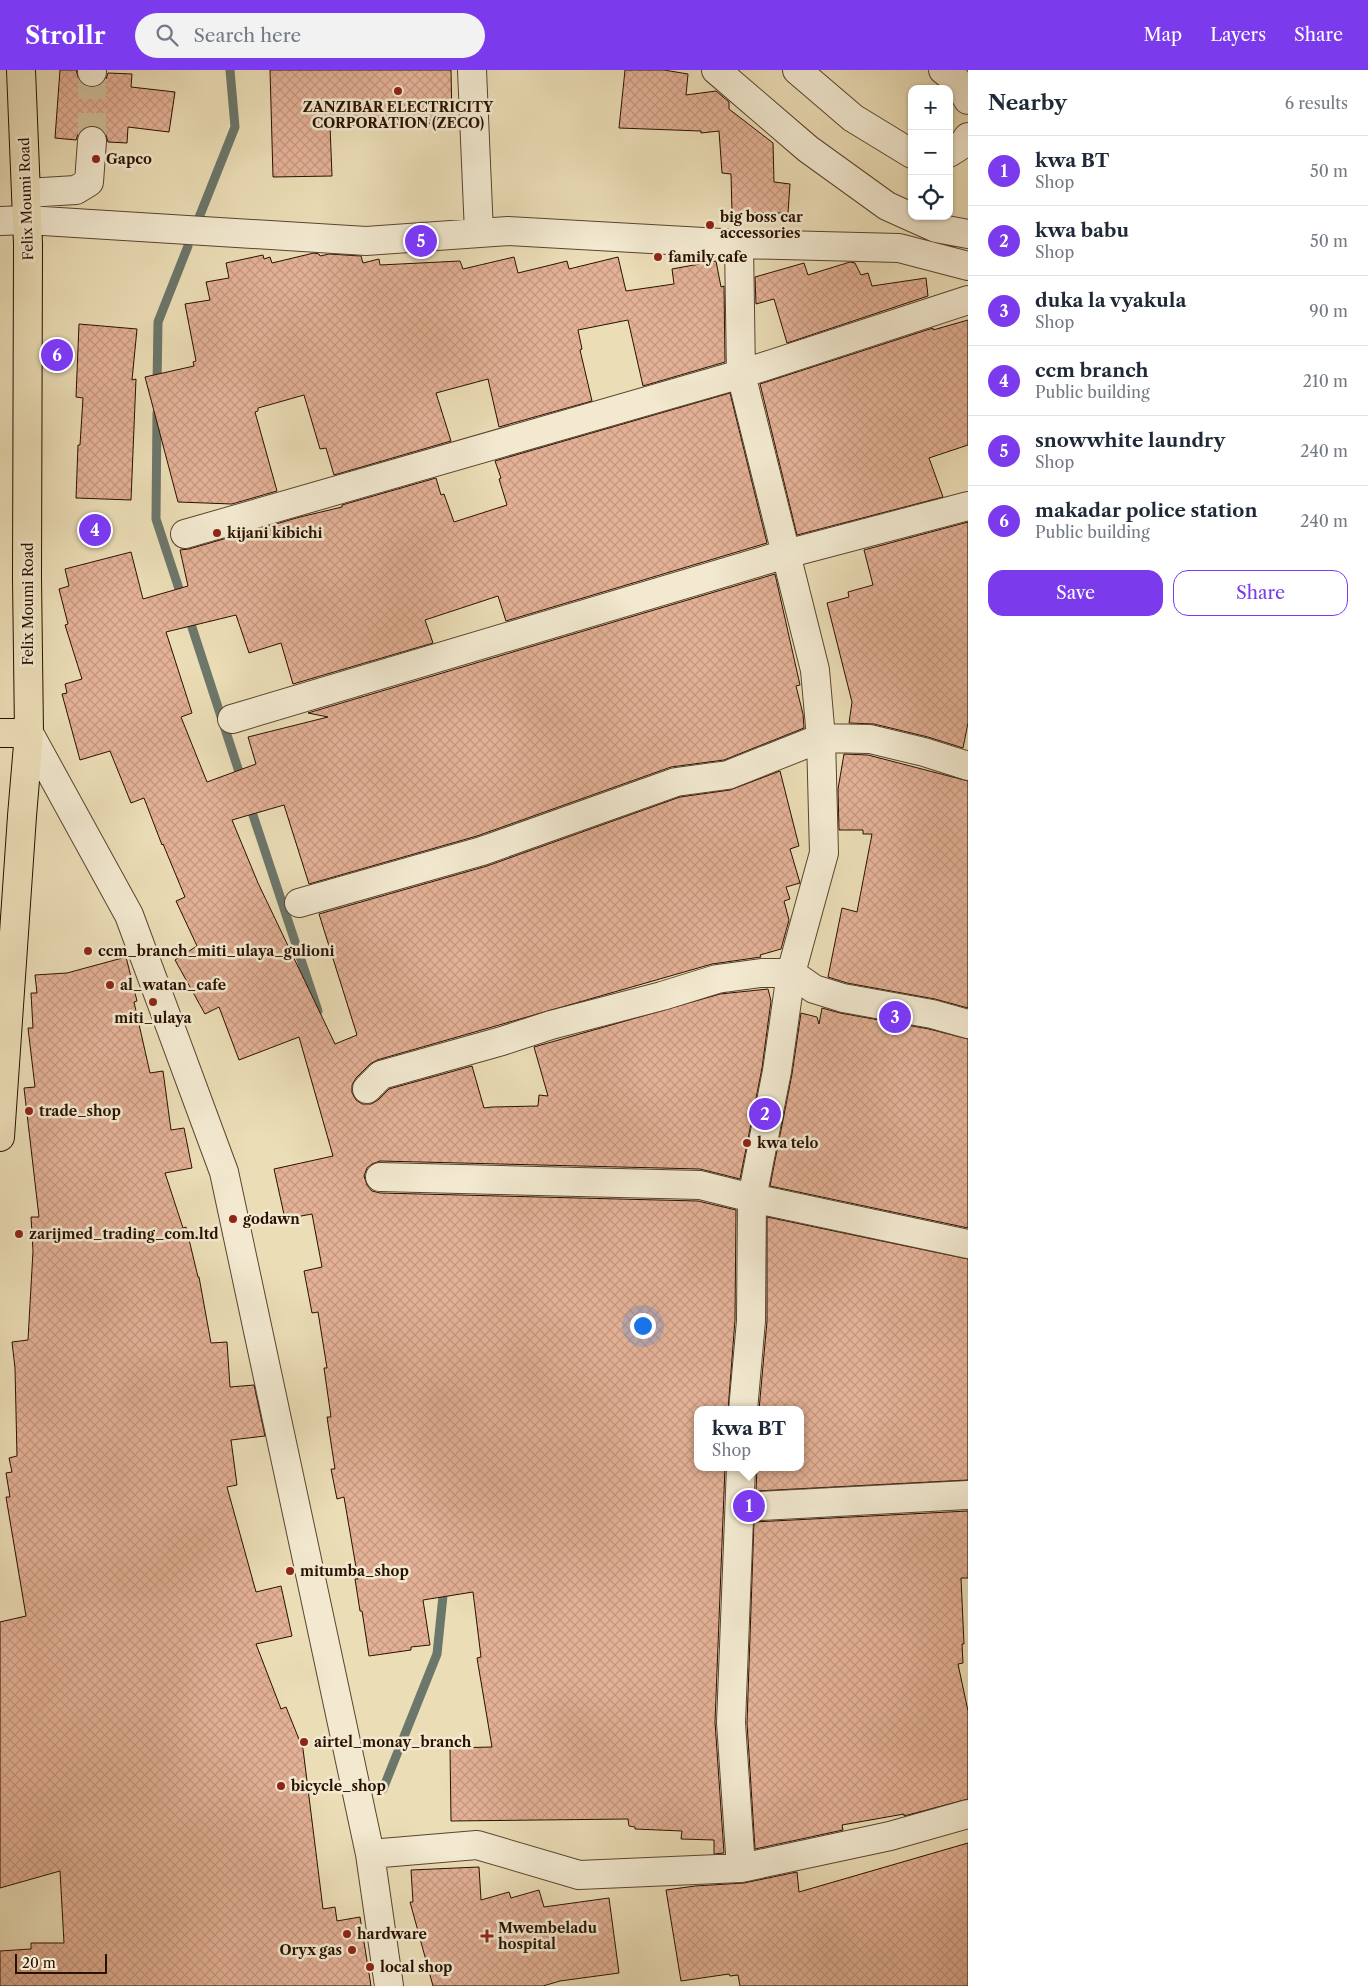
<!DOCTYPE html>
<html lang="en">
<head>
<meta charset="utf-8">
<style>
	body { margin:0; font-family:"Libre Caslon Text",serif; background:#f2f2f3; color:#1f2937 }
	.controls { position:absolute; right:15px; top:15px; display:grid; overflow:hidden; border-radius:10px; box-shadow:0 1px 4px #0004 }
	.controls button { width:45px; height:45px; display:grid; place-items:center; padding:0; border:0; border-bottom:1px solid #e0e1e3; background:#fff; color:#1f2937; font:25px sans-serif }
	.scale { position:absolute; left:15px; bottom:12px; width:92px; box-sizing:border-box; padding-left:5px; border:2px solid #291100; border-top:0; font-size:14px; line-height:18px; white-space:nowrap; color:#291100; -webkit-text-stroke:4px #f2e9d0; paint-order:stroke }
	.you { position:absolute; left:642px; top:1255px; width:18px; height:18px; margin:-12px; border:4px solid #fff; border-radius:50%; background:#1a73e8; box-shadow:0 0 0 8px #1a73e833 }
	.badge { display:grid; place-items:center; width:32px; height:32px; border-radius:50%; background:#7c3aed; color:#fff; font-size:16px; font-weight:700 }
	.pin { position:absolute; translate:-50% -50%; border:2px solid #fff; box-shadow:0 1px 5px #0006 }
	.popup { position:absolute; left:694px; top:1336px; width:110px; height:65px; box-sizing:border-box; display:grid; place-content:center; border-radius:10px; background:#fff; filter:drop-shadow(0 1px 4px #0005); font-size:16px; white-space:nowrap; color:#747a83 }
	.popup b { font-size:19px; color:#1f2937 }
	.popup::after { content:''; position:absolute; left:50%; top:100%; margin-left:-10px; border:10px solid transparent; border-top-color:#fff }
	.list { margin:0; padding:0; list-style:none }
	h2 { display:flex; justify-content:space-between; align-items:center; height:65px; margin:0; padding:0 20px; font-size:21px }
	h2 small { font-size:16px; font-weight:400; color:#747a83 }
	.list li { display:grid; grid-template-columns:32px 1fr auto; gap:15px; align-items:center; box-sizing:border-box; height:70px; padding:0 20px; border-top:1px solid #e0e1e3 }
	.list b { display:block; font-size:19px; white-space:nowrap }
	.list p { margin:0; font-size:16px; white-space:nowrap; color:#747a83 }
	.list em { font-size:16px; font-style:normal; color:#747a83 }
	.actions { display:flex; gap:10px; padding:15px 20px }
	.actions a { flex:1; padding:11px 0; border:1px solid #7c3aed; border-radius:15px; text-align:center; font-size:18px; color:#7c3aed }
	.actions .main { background:#7c3aed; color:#fff }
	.icon { flex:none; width:28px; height:28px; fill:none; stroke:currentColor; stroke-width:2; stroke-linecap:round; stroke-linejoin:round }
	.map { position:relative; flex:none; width:968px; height:1916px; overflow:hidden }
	header { display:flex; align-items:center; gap:30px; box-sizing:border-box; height:70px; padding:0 25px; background:#7c3aed; color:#fff }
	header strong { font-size:24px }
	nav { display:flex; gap:28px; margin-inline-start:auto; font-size:18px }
	.search { width:350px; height:45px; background:#f2f2f3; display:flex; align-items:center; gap:12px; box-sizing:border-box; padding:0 18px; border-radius:28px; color:#747a83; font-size:19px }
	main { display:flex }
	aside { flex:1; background:#fff }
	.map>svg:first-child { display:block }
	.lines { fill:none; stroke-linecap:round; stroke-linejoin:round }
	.stream { stroke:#6c776b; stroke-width:9 }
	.building { fill:url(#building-cross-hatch); stroke:#291100 }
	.minor-tunnel { stroke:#cebe9b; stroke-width:28; stroke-dasharray:28 14; stroke-linecap:butt }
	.minor-casing { stroke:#5a442e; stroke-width:30 }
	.major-casing { stroke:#291100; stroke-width:30 }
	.minor { stroke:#f2e9d0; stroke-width:28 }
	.major { stroke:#ebddb6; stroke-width:28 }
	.poi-dot { fill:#8f2418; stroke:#f2e9d0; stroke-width:2 }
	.labels { text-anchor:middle; stroke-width:5; stroke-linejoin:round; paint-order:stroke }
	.poi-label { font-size:14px; font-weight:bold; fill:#291100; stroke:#f2e9d0; text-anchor:start }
	.street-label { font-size:14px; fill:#291100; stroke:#f2e9d0 }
</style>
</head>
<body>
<header>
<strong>Strollr</strong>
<div class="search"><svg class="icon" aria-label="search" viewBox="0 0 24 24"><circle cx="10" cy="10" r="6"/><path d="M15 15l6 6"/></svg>Search here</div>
<nav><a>Map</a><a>Layers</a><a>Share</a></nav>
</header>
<main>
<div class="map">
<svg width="968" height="1916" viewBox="0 0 968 1916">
	<defs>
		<pattern id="building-cross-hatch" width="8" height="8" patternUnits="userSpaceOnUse" patternTransform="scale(1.25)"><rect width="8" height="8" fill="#e4b196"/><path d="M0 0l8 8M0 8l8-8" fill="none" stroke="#c49780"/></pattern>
	</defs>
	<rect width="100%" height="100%" fill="#ebddb6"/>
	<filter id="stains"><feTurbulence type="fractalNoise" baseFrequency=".004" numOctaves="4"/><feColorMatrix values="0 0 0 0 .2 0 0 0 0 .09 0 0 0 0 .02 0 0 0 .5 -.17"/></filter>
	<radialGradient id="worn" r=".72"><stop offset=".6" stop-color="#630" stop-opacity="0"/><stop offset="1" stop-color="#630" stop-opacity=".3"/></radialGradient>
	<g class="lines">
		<!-- stream -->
		<path class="stream" d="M198 150 235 57 230 0
			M157 315 158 252 188 176
			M157 343 156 449 182 528
			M188 545 242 711
			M249 733 318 941
			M383 1719 437 1584 444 1516"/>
	</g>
	<!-- building -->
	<path class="building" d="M60 0H76L79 10 85 16 92 18 100 15 106 9 108 3 132 4 131 17 175 22 169 62 128 57 127 73 108 72 106 65 101 58 93 55 86 57 79 62 76 70 55 68Z
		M270 0H451L452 53 330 56 332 106 273 107Z
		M625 0H664L688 4 686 25 716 21 729 32V39L773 73 774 112 790 114 788 143H732L731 104 722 103 719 61 701 63V61L619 58Z
		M314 183 319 184 320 186 329 184 361 186 363 193 379 189 380 195 460 191 463 199 514 187 518 203 567 191 569 199 618 187 626 221 674 214 672 199 716 191 721 217 724 216 725 292 643 316 628 250 578 260 582 279 580 280 592 331 499 357 488 309 436 323 451 371 334 405 326 378 320 379 304 325 258 338V341L255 342 277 421 232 434 178 432 145 307 194 296 193 292 196 291 185 234 210 230 206 212 229 208 226 193 263 185 264 189 270 187 272 193Z
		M850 192 855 193 861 205 868 203 872 216 926 208 928 226 787 273 774 229 756 234 755 207 804 193 808 205Z
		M968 250V375L929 388 943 427 797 465 760 314 933 258V260Z
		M79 254 137 259 132 310 136 309 131 430 76 428 78 375H80L83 328 76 327Z
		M730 323 767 473 506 551 498 526 425 550 433 573 293 614 281 573 249 583 236 545 166 562 192 643 181 647 207 712 256 694 248 667 328 647 308 643 775 504 800 615 796 616 803 644 804 658 724 690 671 697 477 766 309 814 284 735 232 750 258 813 335 974 357 965 319 844 487 796 680 727 730 720 780 701 799 776 790 779 800 813 786 817 790 829 784 831 789 850 781 879 760 885 761 887 712 894 377 990 370 994 356 1008 352 1015V1023L356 1030 362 1034H371L378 1030 389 1019 472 996 484 1038 492 1037 538 1036 539 1025 548 1026 534 977 720 924 768 919 771 931 762 998 740 1109 700 1099 380 1091 372 1094 367 1098 364 1106 367 1115 372 1121 380 1123 698 1131 736 1140 735 1250 728 1340H698V1397H725L715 1652 724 1783 714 1784V1770L681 1769 682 1761 635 1759V1757L629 1756 628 1749 451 1751 450 1678 492 1677 477 1588 481 1587 473 1522 423 1530 430 1575 411 1577V1580L369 1586 362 1541H360L355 1509H358L344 1427 337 1429 331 1399H335L327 1347H331L324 1298H327L318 1242 312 1243 304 1201 322 1197 312 1144 285 1149 274 1099 333 1086 299 967 239 990 219 937 205 944 175 890 197 876 176 831 185 827 163 774 162 775 144 728 131 733 110 681 80 690 62 624 67 623 65 614 82 609 65 555 68 554 59 519 69 516 65 499 131 482 143 529 188 516 180 480 189 479 300 447 342 437V435L436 408 441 425 444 424 454 452 507 435 499 409 501 408 495 391Z
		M968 452V653L963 678 928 667 874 654 849 653 852 632 827 533 849 527 848 522 873 515 864 480Z
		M844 684 868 685 968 711V938L935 929 847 913 828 907 842 838 857 842 872 764H863V760H839L838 719Z
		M126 887 137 931 134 932 150 1003 163 1001 171 1060 184 1058 192 1098 165 1103 183 1158 186 1157 198 1207H199L211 1273 227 1272 230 1317 254 1315 265 1366 231 1370 237 1415 227 1417 256 1522 281 1516 292 1566 256 1574 281 1639 286 1637 303 1679 323 1839 335 1837 337 1851 360 1847 371 1916H0V1881L31 1879V1873H64L60 1801 0 1818V1552L26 1546 6 1427H10L6 1403 12 1402 9 1388 17 1386 15 1298 12 1272 28 1270 33 1181 31 1147H39L24 1018 35 1017 28 958H33L31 923H37L35 905 67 903Z
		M822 938 840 943 929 959 968 969V1158L770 1116 792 1004 801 943 817 947 819 954Z
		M767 1147 968 1189V1410L756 1421 757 1397H800V1340H759L767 1251Z
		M968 1441V1508H961L964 1574H962L963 1593 958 1594 968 1641V1729L904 1746V1744L842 1755 843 1760 755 1779 747 1653 754 1452Z
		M968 1773V1916H740L738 1905 730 1906 729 1904 681 1911 666 1820 695 1816 744 1813 797 1802 799 1822Z
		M479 1797 481 1830 509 1822 511 1828 539 1820 544 1837 609 1828 619 1903 560 1911 543 1916H433L410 1832H413L411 1800Z"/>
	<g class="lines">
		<!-- minor-tunnel -->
		<path class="minor-tunnel" d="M92 71V2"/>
		<defs>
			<path id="minor" d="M472 0 479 163
				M716 0 808 79 887 136 936 158 968 164
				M797 0 853 48 912 84
				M943 0 956 10 968 30
				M92 2V0
				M949 83 963 74 968 67
				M26 123 76 120 89 112 92 71
				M0 151 27 150 366 171 508 161 739 174 899 178 968 196
				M739 174 741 304 815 600 821 668 824 783 791 903 777 1001 752 1128 751 1251 743 1340
				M185 464 741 304 968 230
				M232 649 786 484 968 436
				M29 663 129 845 224 1102 370 1784 389 1916
				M299 833 482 781 676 712 728 705 821 668 870 669 924 682 968 696
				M367 1019 381 1005 502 971 551 955 662 926 717 909 761 903H791L814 919 843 928 932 944 968 954
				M380 1107 700 1115 752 1128 968 1174
				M741 1397 731 1653 741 1798
				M741 1437 968 1425
				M370 1784 477 1775 579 1805 741 1798 890 1766 968 1744"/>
			<path id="major" d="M0 663H29
				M0 1067 22 746 29 663 27 508 28 174 21 0"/>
		</defs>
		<!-- minor casing -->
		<use href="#minor" class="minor-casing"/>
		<!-- major casing -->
		<use href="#major" class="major-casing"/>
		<!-- minor -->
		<use href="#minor" class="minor"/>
		<!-- major -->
		<use href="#major" class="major"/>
	</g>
	<!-- markers -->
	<g class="poi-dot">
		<circle cx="398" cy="21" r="5"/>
		<circle cx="96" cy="89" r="5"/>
		<circle cx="710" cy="155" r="5"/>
		<circle cx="658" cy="187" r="5"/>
		<circle cx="217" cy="463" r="5"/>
		<circle cx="88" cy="881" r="5"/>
		<circle cx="110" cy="915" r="5"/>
		<circle cx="153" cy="932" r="5"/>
		<circle cx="29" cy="1041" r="5"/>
		<circle cx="747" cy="1073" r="5"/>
		<circle cx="233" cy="1149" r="5"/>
		<circle cx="19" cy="1164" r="5"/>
		<circle cx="290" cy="1501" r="5"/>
		<circle cx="304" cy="1672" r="5"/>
		<circle cx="281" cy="1716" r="5"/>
		<circle cx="347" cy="1864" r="5"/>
		<path d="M484.5 1858.5h5v5h5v5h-5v5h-5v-5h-5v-5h5z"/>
		<circle cx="352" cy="1880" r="5"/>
		<circle cx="370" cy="1897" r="5"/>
	</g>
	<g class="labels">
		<!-- poi labels -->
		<g class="poi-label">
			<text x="398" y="42" text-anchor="middle">ZANZIBAR ELECTRICITY<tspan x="398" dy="16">CORPORATION (ZECO)</tspan></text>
			<text x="106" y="94">Gapco</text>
			<text x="720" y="152">big boss car<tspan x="720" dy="16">accessories</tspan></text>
			<text x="668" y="192">family cafe</text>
			<text x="227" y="468">kijani kibichi</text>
			<text x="98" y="886">ccm_branch_miti_ulaya_gulioni</text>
			<text x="120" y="920">al_watan_cafe</text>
			<text x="153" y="953" text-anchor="middle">miti_ulaya</text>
			<text x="39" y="1046">trade_shop</text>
			<text x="757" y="1078">kwa telo</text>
			<text x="243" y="1154">godawn</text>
			<text x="29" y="1169">zarijmed_trading_com.ltd</text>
			<text x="300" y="1506">mitumba_shop</text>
			<text x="314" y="1677">airtel_monay_branch</text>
			<text x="291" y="1721">bicycle_shop</text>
			<text x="498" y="1863">Mwembeladu<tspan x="498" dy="16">hospital</tspan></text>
			<text x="357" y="1869">hardware</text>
			<text x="342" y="1885" text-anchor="end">Oryx gas</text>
			<text x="380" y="1902">local shop</text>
		</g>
		<!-- street labels -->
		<g class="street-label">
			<text transform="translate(26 129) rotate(-92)" y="5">Felix Moumi Road</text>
			<text transform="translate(28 534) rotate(-90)" y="5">Felix Moumi Road</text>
		</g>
	</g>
	<rect width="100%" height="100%" filter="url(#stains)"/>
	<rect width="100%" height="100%" fill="url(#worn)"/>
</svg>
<div class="controls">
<button>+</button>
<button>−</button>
<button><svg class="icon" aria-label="locate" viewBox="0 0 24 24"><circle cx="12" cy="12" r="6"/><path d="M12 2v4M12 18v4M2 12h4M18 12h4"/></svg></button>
</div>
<div class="scale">20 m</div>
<div class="you"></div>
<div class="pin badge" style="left:749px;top:1436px">1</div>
<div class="popup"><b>kwa BT</b>Shop</div>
<div class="pin badge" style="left:765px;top:1044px">2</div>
<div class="pin badge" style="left:895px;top:947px">3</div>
<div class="pin badge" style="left:95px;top:460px">4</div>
<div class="pin badge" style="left:421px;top:171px">5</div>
<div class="pin badge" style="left:57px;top:285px">6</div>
</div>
<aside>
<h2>Nearby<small>6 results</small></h2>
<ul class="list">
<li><span class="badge">1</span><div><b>kwa BT</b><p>Shop</p></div><em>50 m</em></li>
<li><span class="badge">2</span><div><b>kwa babu</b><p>Shop</p></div><em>50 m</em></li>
<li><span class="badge">3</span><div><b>duka la vyakula</b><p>Shop</p></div><em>90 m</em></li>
<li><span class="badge">4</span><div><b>ccm branch</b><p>Public building</p></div><em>210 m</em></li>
<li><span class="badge">5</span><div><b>snowwhite laundry</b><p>Shop</p></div><em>240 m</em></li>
<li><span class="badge">6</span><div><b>makadar police station</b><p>Public building</p></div><em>240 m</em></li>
</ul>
<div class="actions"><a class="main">Save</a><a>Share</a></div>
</aside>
</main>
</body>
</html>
